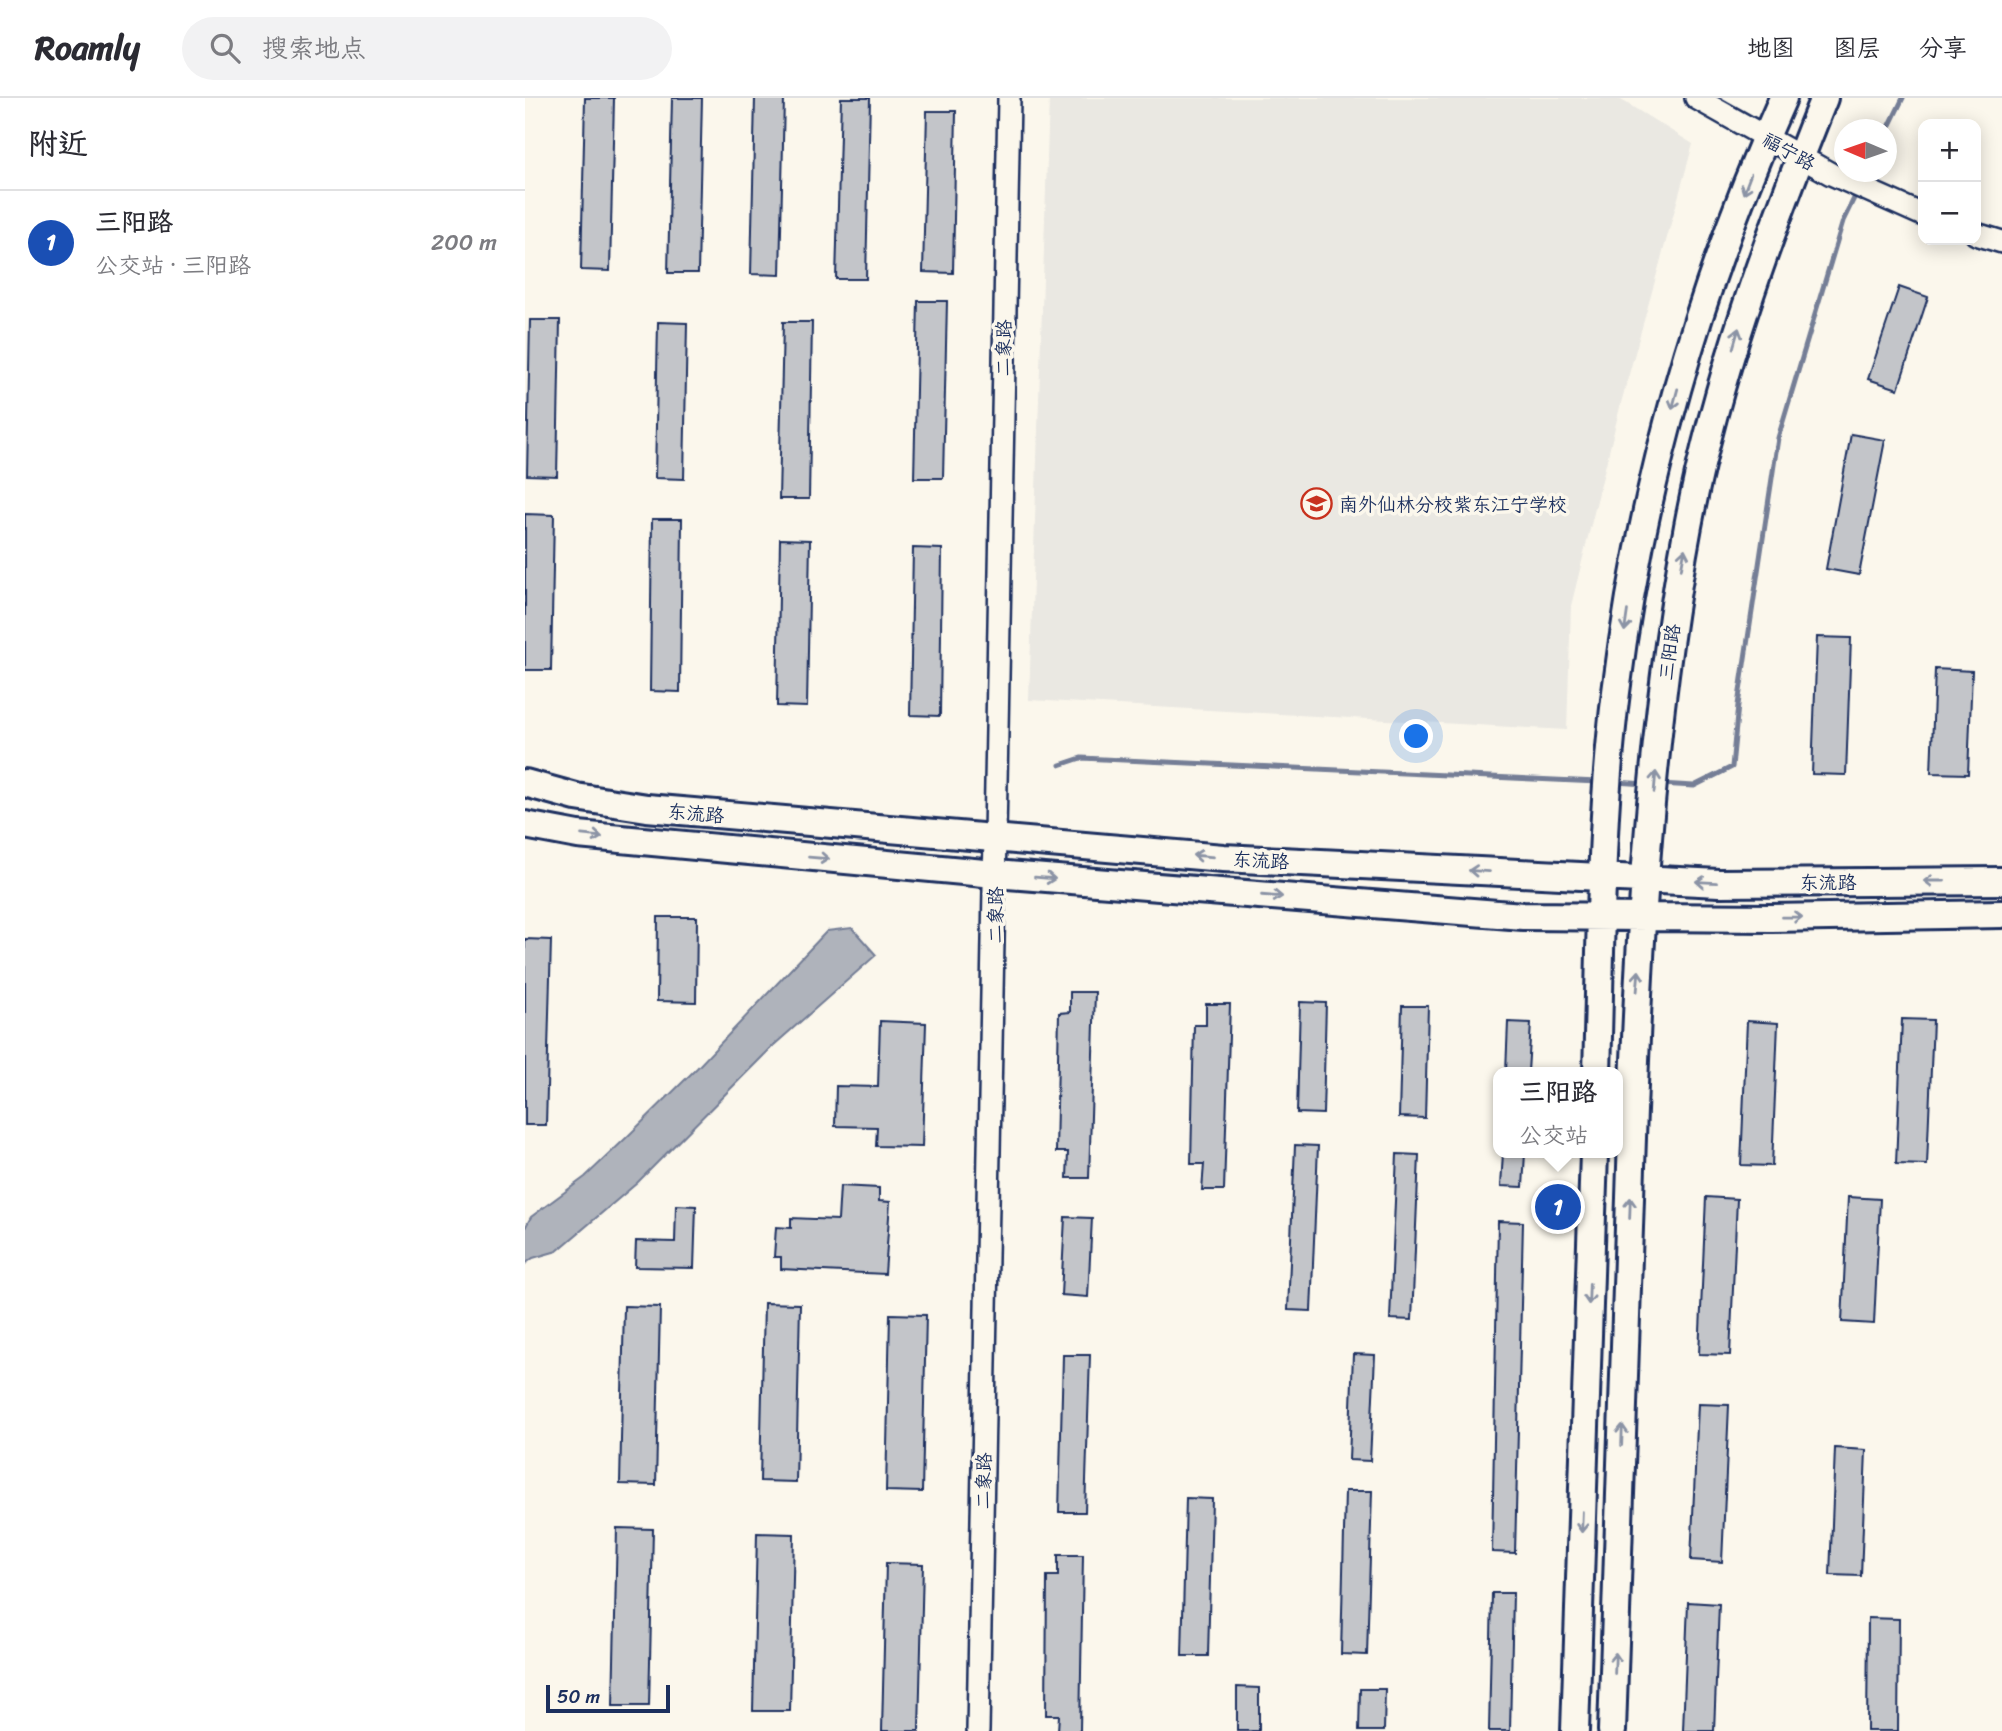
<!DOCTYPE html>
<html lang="zh">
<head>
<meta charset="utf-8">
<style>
	body { margin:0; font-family:Sriracha,"LXGW WenKai TC",sans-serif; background:#f2f2f3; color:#2b2b33 }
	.controls { position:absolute; right:21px; top:21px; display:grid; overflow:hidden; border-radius:14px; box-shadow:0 4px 18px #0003 }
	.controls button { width:63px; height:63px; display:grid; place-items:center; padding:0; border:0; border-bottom:2px solid #e1e1e2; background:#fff; color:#2b2b33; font:35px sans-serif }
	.compass { position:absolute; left:1309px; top:21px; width:63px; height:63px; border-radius:50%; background:#fff; box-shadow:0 4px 18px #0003; rotate:272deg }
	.scale { position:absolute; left:21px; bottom:18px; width:124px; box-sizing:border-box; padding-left:7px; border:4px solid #1b2f5e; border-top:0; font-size:19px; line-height:24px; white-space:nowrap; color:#1b2f5e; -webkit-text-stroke:5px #fbf7ec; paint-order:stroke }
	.you { position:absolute; left:892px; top:639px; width:24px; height:24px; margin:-18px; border:5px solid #fff; border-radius:50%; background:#1a73e8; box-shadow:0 0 0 10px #1a73e833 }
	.badge { display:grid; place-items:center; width:46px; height:46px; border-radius:50%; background:#db2777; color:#fff; font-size:23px; font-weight:700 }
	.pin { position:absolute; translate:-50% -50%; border:4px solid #fff; box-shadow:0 2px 7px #0006 }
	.popup { position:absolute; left:968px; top:969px; width:130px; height:91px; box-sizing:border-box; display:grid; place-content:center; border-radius:14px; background:#fff; filter:drop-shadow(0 2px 5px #0005); font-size:23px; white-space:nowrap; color:#7c7c81 }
	.popup b { font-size:26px; color:#2b2b33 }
	.popup::after { content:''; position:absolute; left:50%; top:100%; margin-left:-14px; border:14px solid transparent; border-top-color:#fff }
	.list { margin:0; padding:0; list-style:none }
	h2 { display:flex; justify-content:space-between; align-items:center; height:91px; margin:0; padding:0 28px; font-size:30px }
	h2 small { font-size:23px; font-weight:400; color:#7c7c81 }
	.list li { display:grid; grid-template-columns:46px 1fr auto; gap:21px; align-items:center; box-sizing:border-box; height:105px; padding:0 28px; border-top:2px solid #e1e1e2 }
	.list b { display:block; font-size:26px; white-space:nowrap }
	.list p { margin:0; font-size:23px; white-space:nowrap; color:#7c7c81 }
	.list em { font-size:23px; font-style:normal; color:#7c7c81 }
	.icon { flex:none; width:38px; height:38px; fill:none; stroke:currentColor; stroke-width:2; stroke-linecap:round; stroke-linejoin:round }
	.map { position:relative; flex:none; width:1477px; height:1633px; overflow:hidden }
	header { display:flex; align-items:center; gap:42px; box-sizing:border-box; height:98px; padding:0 35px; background:#fff; border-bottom:2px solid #e1e1e2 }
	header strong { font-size:33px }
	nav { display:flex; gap:38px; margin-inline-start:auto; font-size:24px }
	.search { width:490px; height:63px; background:#f2f2f3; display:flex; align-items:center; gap:18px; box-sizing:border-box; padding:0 24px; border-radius:38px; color:#7c7c81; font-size:26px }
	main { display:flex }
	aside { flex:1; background:#fff }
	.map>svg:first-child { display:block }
	.built { fill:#eae8e2 }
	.water { fill:#afb3bb; stroke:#747e96; stroke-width:2 }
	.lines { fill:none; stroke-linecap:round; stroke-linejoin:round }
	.stream { stroke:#747e96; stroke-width:5 }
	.building { fill:#c3c5c9; stroke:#1b2f5e; stroke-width:2 }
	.minor-casing { stroke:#1b2f5e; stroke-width:26 }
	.major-casing { stroke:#1b2f5e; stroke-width:32 }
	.minor { stroke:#fbf7ec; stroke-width:21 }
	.major { stroke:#fbf7ec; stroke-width:26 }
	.oneway { stroke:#8b93a5 }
	.labels { text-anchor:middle; stroke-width:7; stroke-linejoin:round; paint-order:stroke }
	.street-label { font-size:19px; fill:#1b2f5e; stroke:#fbf7ec }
	.poi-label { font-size:19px; fill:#1b2f5e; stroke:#fbf7ec; text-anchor:start }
</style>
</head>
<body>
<header>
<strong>Roamly</strong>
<div class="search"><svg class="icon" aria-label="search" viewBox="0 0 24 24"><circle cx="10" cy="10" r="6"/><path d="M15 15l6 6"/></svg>搜索地点</div>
<nav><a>地图</a><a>图层</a><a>分享</a></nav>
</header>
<main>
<aside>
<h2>附近<small></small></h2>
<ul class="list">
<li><span class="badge" style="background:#1a4fb4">1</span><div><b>三阳路</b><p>公交站 · 三阳路</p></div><em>200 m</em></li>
</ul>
</aside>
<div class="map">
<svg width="1477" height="1633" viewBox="0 0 1477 1633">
	<rect width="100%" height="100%" fill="#fbf7ec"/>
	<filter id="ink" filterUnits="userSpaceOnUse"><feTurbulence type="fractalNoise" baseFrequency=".0143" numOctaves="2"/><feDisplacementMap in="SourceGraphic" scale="14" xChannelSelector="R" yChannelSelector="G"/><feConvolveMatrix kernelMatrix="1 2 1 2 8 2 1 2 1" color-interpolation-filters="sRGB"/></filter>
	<g filter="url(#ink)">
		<!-- built -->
		<path class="built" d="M524 0H1093L1168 46 1096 305 1046 508 1042 632 504 602Z"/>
		<!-- water -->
		<path class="water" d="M327 830 351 857 249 947 112 1085 32 1153 8 1160 0 1166V1130L6 1119 60 1079 100 1041 172 970 302 833Z"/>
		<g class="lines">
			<!-- stream -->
			<path class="stream" d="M1362 33 1378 0
				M535 667 556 660 1073 684
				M1090 684 1122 686
				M1135 686 1169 688 1207 669 1213 607 1253 340 1318 123 1333 92"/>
		</g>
		<!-- building -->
		<path class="building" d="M60 0H89L85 173 56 172Z
			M147 0H177L173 175H143Z
			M230 0H259L255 177 226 176Z
			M316 0H345L341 181H311Z
			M402 13H431L428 175 398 174Z
			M1374 189 1403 199 1373 291 1343 281Z
			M393 203H422L418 380H389Z
			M5 222H35L32 378 2 377Z
			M133 224 162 225 159 381 130 380Z
			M258 224H287L284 401H254Z
			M1326 336 1360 342 1334 477 1301 471Z
			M0 416 29 417 26 572H0Z
			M127 421H157L155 594 125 593Z
			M255 441 285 442 282 609 252 608Z
			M388 450 417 451 415 618 385 617Z
			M1292 539 1326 540 1321 677 1287 676Z
			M1410 571 1447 573 1443 676 1406 675Z
			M133 819H172L171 904 132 903Z
			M0 841 26 842 21 1027H0Z
			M545 894H570L564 1080H542L543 1054H531L534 915 545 914Z
			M775 904 801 905 798 1016 772 1015Z
			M681 906H705L699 1092H677L679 1066H666L669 927H681Z
			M877 908H903L900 1020 874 1019Z
			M1377 921 1408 922 1402 1067 1371 1066Z
			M355 923 401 925 397 1049 351 1048 352 1029 310 1028 311 988 353 989Z
			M1222 923 1253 925 1247 1068 1216 1067Z
			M983 924 1006 925 1003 974H981Z
			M770 1047 793 1048 786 1213 763 1212Z
			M978 1055H1000L998 1089 976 1088Z
			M872 1056 894 1057 887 1222 865 1221Z
			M315 1088 354 1090V1103L365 1104 360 1176 256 1171V1159H249L251 1129 266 1130V1120L313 1122Z
			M1181 1099 1212 1101 1205 1257 1174 1256Z
			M1323 1099 1355 1101 1349 1226 1317 1224Z
			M151 1107 171 1108 169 1170 110 1169 111 1143 150 1144Z
			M540 1119 567 1120 563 1199 536 1197Z
			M973 1123 998 1124 990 1455 967 1454Z
			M239 1205 275 1206 271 1384 235 1383Z
			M99 1208 135 1209 131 1387 95 1386Z
			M365 1216 401 1217 397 1394 361 1393Z
			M828 1256 850 1257 845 1363 824 1362Z
			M538 1257H565L560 1414H534Z
			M1173 1306 1204 1307 1197 1464 1166 1462Z
			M1310 1350 1341 1352 1336 1478 1305 1477Z
			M820 1393H847L842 1557 816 1556Z
			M661 1400 687 1401 683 1558H657Z
			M92 1430 128 1431 124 1608H88Z
			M232 1435 269 1436 265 1613H228Z
			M533 1457H558L555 1633H533L534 1617H521L522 1478H533Z
			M361 1465 398 1466 394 1633H357Z
			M967 1495H988L985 1633H964Z
			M1163 1504 1194 1506 1189 1633H1158Z
			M1343 1520 1374 1521 1373 1633H1342Z
			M712 1589 734 1590V1633H712Z
			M835 1591H860L859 1633H834Z"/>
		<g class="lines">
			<defs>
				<path id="minor" d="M1171 0 1306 76 1398 117
					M1451 136 1477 144
					M453 1633 484 0"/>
				<path id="major" d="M0 685 51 699 122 710 698 760 1194 785 1477 783
					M0 727 53 737 470 776 998 818 1246 820 1477 816
					M1072 974C1076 847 1075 720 1091 594 1116 390 1174 187 1258 0
					M1050 1633 1069 1055
					M1087 1633C1093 1455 1099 1278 1105 1100 1112 876 1122 649 1163 428 1191 280 1243 139 1299 0"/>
			</defs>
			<!-- minor casing -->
			<use href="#minor" class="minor-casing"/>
			<!-- major casing -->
			<use href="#major" class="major-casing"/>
			<!-- minor -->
			<use href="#minor" class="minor"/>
			<!-- major -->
			<use href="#major" class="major"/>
		</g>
		<!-- one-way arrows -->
		<defs><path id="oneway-shaft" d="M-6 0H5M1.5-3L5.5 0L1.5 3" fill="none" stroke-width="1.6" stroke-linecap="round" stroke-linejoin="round" transform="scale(1.75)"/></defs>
		<g class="oneway">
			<use href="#oneway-shaft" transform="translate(1222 86) rotate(111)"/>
			<use href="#oneway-shaft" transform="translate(1211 240) rotate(-74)"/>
			<use href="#oneway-shaft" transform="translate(1150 301) rotate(105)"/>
			<use href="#oneway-shaft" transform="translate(1158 461) rotate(-80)"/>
			<use href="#oneway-shaft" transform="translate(1101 523) rotate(98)"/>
			<use href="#oneway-shaft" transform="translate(1130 684) rotate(-85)"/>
			<use href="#oneway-shaft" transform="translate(67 738) rotate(6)"/>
			<use href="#oneway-shaft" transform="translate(678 758) rotate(-175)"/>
			<use href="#oneway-shaft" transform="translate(294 760) rotate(5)"/>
			<use href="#oneway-shaft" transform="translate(954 773) rotate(-177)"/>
			<use href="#oneway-shaft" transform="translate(520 780) rotate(5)"/>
			<use href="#oneway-shaft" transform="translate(1409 783) rotate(180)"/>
			<use href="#oneway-shaft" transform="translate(1181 784) rotate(-177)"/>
			<use href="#oneway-shaft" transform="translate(747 798) rotate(4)"/>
			<use href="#oneway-shaft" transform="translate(1267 819) rotate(-1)"/>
			<use href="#oneway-shaft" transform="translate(1113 883) rotate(-85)"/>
			<use href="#oneway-shaft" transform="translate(1105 1110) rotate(-88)"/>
			<use href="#oneway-shaft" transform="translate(1064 1196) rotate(92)"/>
			<use href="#oneway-shaft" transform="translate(1097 1337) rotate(-88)"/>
			<use href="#oneway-shaft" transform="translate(1057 1424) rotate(92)"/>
			<use href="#oneway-shaft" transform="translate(1090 1565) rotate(-88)"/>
		</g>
	</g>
	<!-- icons -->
	<defs>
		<symbol id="school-ring" viewBox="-11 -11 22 22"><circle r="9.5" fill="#fbf7ec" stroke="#c8321e" stroke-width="1.5"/><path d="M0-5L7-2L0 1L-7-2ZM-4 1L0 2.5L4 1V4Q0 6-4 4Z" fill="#c8321e"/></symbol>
	</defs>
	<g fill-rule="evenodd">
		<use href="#school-ring" x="774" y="388" width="35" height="35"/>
	</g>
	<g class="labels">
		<!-- street labels -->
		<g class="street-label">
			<text transform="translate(1264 53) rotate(29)" y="7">福宁路</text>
			<text transform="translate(478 250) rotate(-89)" y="7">二象路</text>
			<text transform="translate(1144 554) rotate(-82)" y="7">三阳路</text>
			<text transform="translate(171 715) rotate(5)" y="7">东流路</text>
			<text transform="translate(736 762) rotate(3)" y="7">东流路</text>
			<text x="1303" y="791">东流路</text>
			<text transform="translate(470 817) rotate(-90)" y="7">二象路</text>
			<text transform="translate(458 1383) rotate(-89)" y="7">二象路</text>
		</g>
		<!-- poi labels -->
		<g class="poi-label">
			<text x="814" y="413">南外仙林分校紫东江宁学校</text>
		</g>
	</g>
</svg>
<div class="controls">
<button>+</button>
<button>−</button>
</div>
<svg class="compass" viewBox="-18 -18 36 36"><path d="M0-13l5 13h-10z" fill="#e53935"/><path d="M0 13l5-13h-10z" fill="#7c7c81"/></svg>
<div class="scale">50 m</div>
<div class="you"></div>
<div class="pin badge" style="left:1033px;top:1109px;background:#1a4fb4">1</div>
<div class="popup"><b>三阳路</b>公交站</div>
</div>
</main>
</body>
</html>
